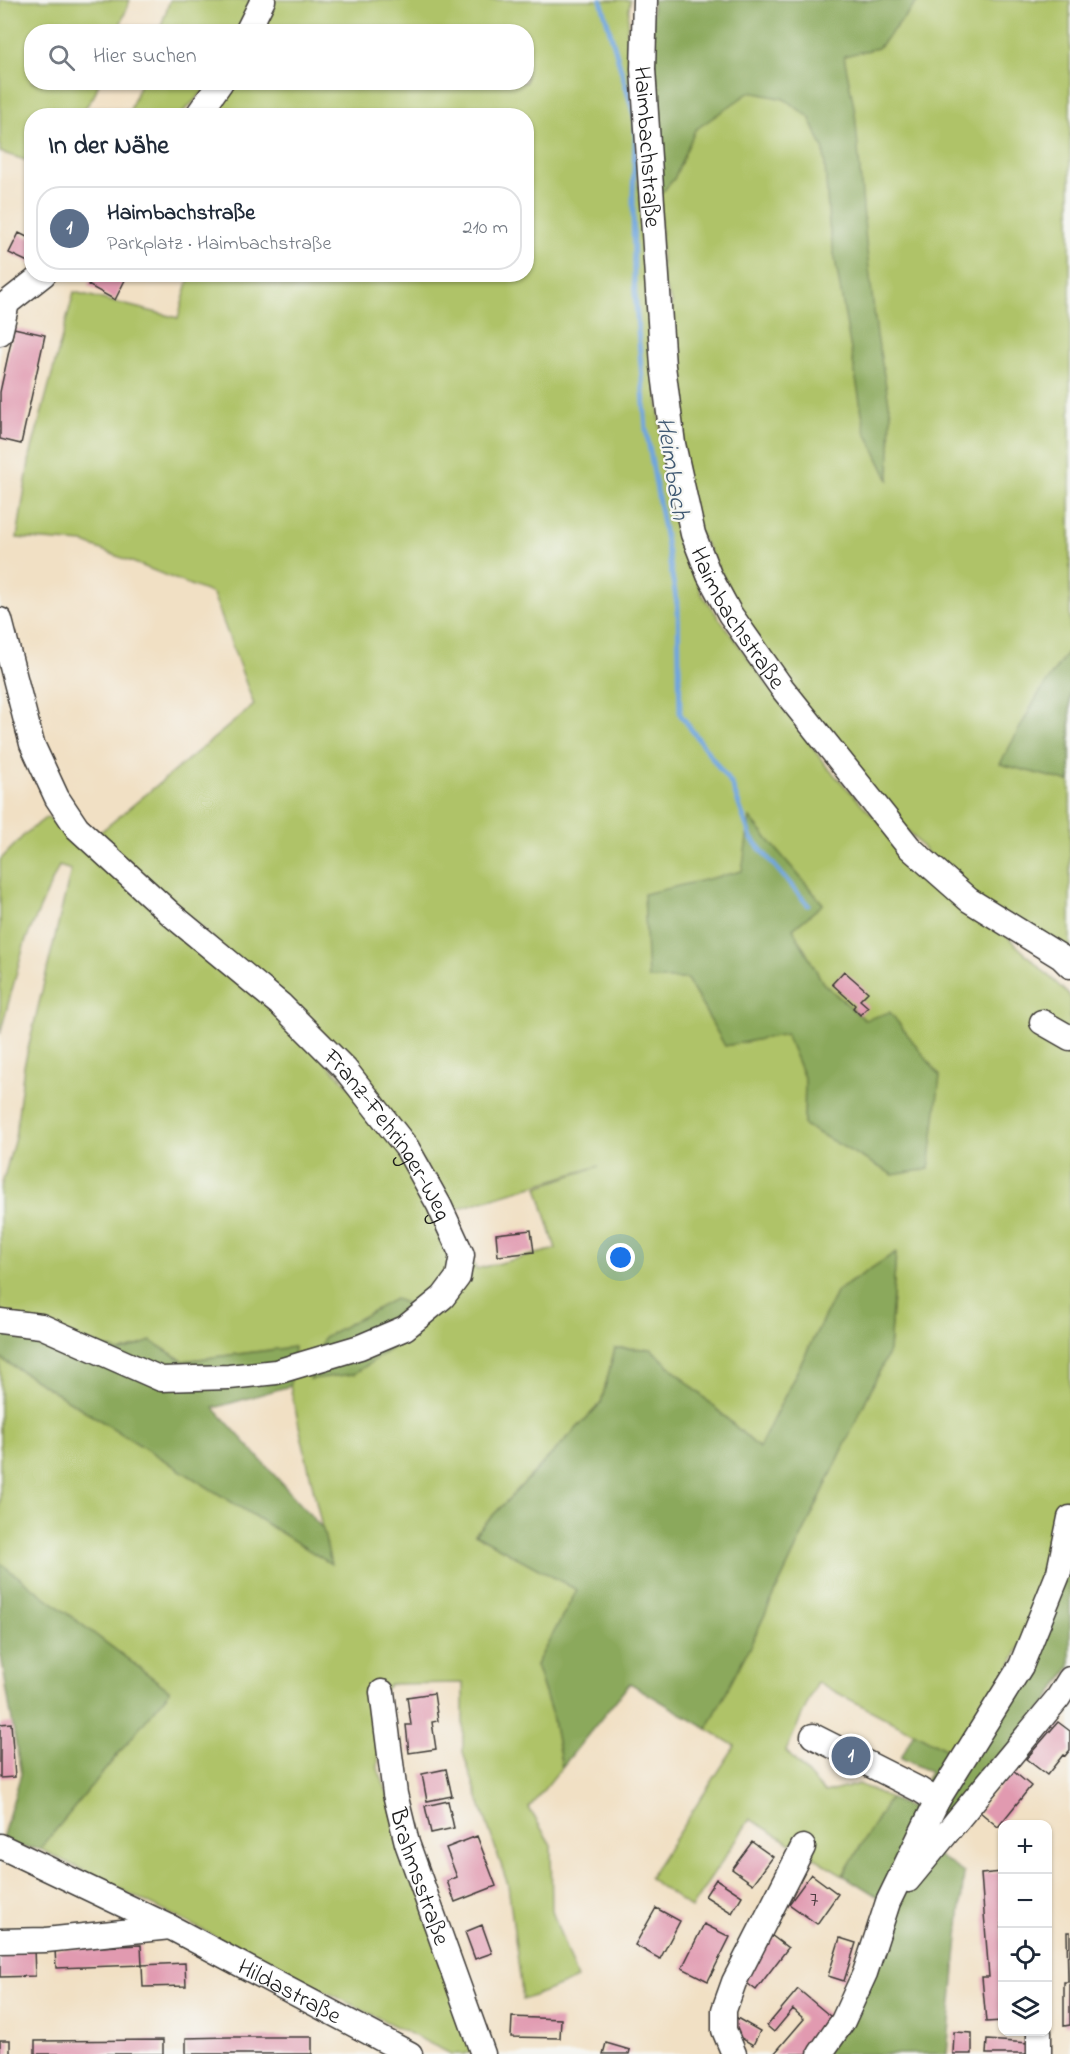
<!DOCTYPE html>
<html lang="de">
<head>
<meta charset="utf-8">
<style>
	body { margin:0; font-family:"Indie Flower",sans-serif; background:#f6f6f7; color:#1f2937 }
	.controls { position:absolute; right:18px; bottom:18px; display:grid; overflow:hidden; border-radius:12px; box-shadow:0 2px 4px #0004 }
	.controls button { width:54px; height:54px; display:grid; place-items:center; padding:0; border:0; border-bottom:2px solid #e0e1e3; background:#fff; color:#1f2937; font:30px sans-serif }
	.you { position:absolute; left:621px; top:1258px; width:21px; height:21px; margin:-15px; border:4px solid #fff; border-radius:50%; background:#1a73e8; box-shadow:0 0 0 9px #1a73e833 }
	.badge { display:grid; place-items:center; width:39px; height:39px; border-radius:50%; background:#d93025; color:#fff; font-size:20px; font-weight:700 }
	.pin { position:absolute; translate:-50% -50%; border:3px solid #fff; box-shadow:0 2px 6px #0006 }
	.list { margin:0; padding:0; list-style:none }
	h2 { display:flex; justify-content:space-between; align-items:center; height:78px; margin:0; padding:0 24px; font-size:26px }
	h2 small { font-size:20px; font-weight:400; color:#747a83 }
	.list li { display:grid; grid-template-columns:39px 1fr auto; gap:18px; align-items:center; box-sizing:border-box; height:84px; margin:0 12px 12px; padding:0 12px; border:2px solid #e0e1e3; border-radius:24px }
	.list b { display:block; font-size:22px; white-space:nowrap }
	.list p { margin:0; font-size:20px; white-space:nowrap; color:#747a83 }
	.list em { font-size:20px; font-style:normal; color:#747a83 }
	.icon { flex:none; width:33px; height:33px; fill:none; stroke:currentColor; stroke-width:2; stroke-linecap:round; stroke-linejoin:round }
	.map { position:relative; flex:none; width:1070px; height:2054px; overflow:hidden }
	.search { position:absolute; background:#fff; box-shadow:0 2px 4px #0004; left:24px; top:24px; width:510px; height:66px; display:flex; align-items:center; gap:15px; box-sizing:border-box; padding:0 21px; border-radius:24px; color:#747a83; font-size:22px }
	.panel { position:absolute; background:#fff; box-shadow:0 2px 4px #0004; left:24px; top:108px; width:510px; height:174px; border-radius:24px }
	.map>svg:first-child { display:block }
	.green { fill:#afc367; stroke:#667042; stroke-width:1.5; fill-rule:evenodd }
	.forest { fill:#8ba95c; stroke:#54623c; stroke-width:1.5 }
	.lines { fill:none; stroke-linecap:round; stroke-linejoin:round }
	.stream { stroke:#6fa6dd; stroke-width:5 }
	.building { fill:#e19ab0 }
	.minor-casing { stroke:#3c3935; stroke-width:27 }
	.minor { stroke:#fff; stroke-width:24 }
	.labels { text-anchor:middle; stroke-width:4.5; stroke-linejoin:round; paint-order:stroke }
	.number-label { font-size:21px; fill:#4d3c41 }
	.street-label { font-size:24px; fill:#1c1c1c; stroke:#f6f6f2 }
	.water-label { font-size:26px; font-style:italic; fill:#415a73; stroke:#f6f6f2 }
</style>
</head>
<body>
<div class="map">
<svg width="1070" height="2054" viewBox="0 0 1070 2054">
	<rect width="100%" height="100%" fill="#f6f6f2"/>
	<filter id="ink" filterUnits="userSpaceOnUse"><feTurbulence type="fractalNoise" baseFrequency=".0167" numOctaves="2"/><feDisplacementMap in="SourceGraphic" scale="12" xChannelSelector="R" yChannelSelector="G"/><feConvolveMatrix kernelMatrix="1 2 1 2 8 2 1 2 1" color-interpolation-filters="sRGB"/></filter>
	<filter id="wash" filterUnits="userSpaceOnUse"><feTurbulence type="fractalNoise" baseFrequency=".008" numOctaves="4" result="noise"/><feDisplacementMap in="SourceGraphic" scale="24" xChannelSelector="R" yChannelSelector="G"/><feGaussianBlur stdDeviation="1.35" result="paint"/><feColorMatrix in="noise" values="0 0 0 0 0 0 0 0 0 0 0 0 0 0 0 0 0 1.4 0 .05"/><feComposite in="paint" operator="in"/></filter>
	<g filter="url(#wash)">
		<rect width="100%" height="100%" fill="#f1e0c4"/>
		<!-- green -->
		<path class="green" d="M0 0H130L118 31 32 32V82L99 83 94 96 80 115 32 116 31 162 0 152Z
			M170 0H254L238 31 159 32Z
			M274 0H630L626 41 664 467 701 593 826 766 915 860 994 924 1070 996V1536L1059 1570 963 1759 817 1682 786 1751 825 1793 859 1784 890 1798 843 1875 750 1819 691 1908 649 1878 735 1746 707 1729 750 1646 889 1351 896 1253 837 1291 759 1448 651 1349 615 1348 601 1403 475 1534 577 1590 536 1665 552 1715 562 1767 529 1808 551 1845 552 1911 577 1979 523 2000 508 1885 463 1753V1683L390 1684 382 1693 378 1769 407 1843 474 2050 465 2054H451L40 1849 170 1691 0 1563V1358L330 1563 290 1386 293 1347 183 1361 151 1341 120 1352 0 1313V1191L15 1138 24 1066 71 870 59 866 25 942 0 1034V860L25 834 47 817 64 826 246 981 427 1166 222 946 98 834 254 705 213 594 84 543 17 538 30 456 74 292 178 318 190 275 526 274V116L211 115 230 83 526 82V32L258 31ZM750 819 823 904 793 929 823 983 865 1020 804 1125 805 1080 786 1034 725 1046 687 979 743 871ZM599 1166 537 1187 556 1249 476 1269 443 1213Z
			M890 0H1070V957L960 890 786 692 689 514 670 340 672 302 662 281 657 62Z
			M140 83H212L180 115 128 116Z"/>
		<!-- forest -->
		<path class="forest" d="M652 0H919L878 48 844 56 855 112 866 243 877 336 891 414 889 481 865 430 829 225 824 151 809 117 784 99 750 92 695 130 674 179 658 197Z
			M1070 648V782L1000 764 1038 695Z
			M750 818 823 904 793 929 823 983 865 1020 890 1012 940 1076 929 1169 893 1175 804 1125 805 1080 786 1034 725 1046 687 979H648L644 894 742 871Z
			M896 1252 889 1351 750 1646 707 1729 630 1683 562 1767 552 1715 536 1665 577 1590 475 1534 601 1403 615 1348 651 1349 759 1448 837 1291Z
			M395 1299 416 1307 414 1333 354 1374 310 1379 324 1337Z
			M0 1313 120 1352 151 1341 183 1361 294 1347 290 1386 214 1408 323 1529 331 1564 0 1358Z
			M1070 1536V1667L1048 1700 933 1852 964 1873 947 2054H821L888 1903 843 1875 890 1798 910 1808 930 1772 901 1758 914 1732 963 1759 1021 1666Z
			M0 1563 170 1691 40 1849 0 1845 21 1774 0 1650Z"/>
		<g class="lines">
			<!-- stream -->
			<path class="stream" d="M601 0 636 122 633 193 634 279 646 429 678 609 680 714 732 785 751 838 808 905"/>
		</g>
		<g id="blocks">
			<!-- building -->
			<path class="building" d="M32 232V264L9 253 19 233 29 238Z
				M93 274H128L115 300 88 285Z
				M14 328 45 335 21 444 0 439V392Z
				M844 971 868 992 860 1000 868 1007 860 1015 853 1008 855 1005 832 984Z
				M531 1230 534 1252 498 1256 496 1234Z
				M434 1693 438 1721 432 1722 436 1749 409 1753 406 1725H411L407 1697Z
				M1058 1722 1070 1731V1750L1065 1756 1063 1755 1047 1775 1026 1759Z
				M11 1723 15 1777 0 1778V1724Z
				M446 1769 452 1796 427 1801 422 1774Z
				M1013 1771 1031 1786 998 1827 980 1812Z
				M448 1801 454 1828 431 1833 425 1806Z
				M477 1836 496 1886 455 1902 447 1881 457 1877 446 1848Z
				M752 1842 773 1857 753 1884 732 1869Z
				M1002 1872V2021L986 2022 982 1977H989L981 1874Z
				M811 1874 838 1894 817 1924 789 1904Z
				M716 1879 742 1896 732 1913 705 1896Z
				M656 1908 680 1921 660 1959 635 1945Z
				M704 1924 730 1937 708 1981 682 1968Z
				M482 1925 492 1953 475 1959 465 1932Z
				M1067 1932H1070V2025L1064 2026V1982H1068Z
				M771 1935 788 1948 756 1990 739 1977Z
				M840 1938 856 1943 844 1981 828 1976Z
				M141 1945 142 1965 185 1963 186 1986 143 1987 142 1965 56 1968 55 1949Z
				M34 1948 35 1976 0 1977V1949Z
				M798 1989 836 2021 808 2054H774L804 2019 793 2009 774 2032 767 2026Z
				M512 2017 561 2019 560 2038 511 2037Z
				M737 2018 760 2031 753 2045 729 2031Z
				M954 2032 972 2033V2054H953Z
				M230 2037H312V2054H186V2038Z
				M0 2040H10V2054H0Z
				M163 2040V2054H35V2041Z
				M987 2040 1028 2043 1027 2054H986Z
				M606 2043 630 2050 629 2054H603Z"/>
		</g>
	</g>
	<g filter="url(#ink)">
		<use href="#blocks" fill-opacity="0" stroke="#3c3935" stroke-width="1.5"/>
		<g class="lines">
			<defs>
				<g id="minor">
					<path id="s1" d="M645 0 643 69 663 366 673 444 693 534 709 575 730 614 782 688 909 847 969 900 1061 957 1070 966"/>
					<path d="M247 32 263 0"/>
					<path d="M197 116 221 82"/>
					<path d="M0 333 7 303 44 274"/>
					<path id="s2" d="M0 620 32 744 57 798 77 828 172 915 281 1005 345 1069 407 1148 439 1205 462 1255 458 1277 443 1297 405 1328 360 1347 276 1372 229 1377 161 1379 41 1326 0 1321"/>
					<path d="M1042 1022 1070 1038"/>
					<path id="s3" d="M382 1692 395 1794 407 1843 483 2054"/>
					<path d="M813 1736 920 1790 937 1801"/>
					<path id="s4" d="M0 1846 170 1927 410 2054"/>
					<path d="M908 1880 1058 1698 1070 1679"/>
					<path d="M0 1941 46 1940 170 1927"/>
					<path d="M734 2054 724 2030V2010L734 1982 803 1847"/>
					<path d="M820 2054 843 2021 865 1973 888 1902 937 1801 1021 1666 1059 1572 1070 1518"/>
					<path d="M1039 2054V2032"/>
				</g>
			</defs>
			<!-- minor casing -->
			<use href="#minor" class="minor-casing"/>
			<!-- minor -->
			<use href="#minor" class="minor"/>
		</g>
	</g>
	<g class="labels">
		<!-- number labels -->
		<g class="number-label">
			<text x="814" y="1906">7</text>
		</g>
		<!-- street labels -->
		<g class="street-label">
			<text dy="8" stroke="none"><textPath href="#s1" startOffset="147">Haimbachstraße</textPath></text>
			<text dy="8" stroke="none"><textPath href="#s1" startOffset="633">Haimbachstraße</textPath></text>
			<text dy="8" stroke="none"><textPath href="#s2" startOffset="663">Franz-Fehringer-Weg</textPath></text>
			<text dy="8" stroke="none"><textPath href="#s3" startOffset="189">Brahmsstraße</textPath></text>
			<text dy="8" stroke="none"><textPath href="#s4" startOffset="324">Hildastraße</textPath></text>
		</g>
		<!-- water labels -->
		<g class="water-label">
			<text transform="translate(674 468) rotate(81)" y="9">Heimbach</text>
		</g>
	</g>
</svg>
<div class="controls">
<button>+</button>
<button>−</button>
<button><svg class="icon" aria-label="locate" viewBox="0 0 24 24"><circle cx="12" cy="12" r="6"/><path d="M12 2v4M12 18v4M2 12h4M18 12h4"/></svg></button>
<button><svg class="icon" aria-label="layers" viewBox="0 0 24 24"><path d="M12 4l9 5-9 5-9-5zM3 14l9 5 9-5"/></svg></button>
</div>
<div class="you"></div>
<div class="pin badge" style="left:851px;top:1756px;background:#5c6f8a">1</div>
<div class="search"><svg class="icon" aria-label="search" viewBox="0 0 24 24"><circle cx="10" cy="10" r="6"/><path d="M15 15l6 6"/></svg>Hier suchen</div>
<section class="panel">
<h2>In der Nähe<small></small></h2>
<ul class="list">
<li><span class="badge" style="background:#5c6f8a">1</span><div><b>Haimbachstraße</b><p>Parkplatz · Haimbachstraße</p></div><em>210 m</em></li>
</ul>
</section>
</div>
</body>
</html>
